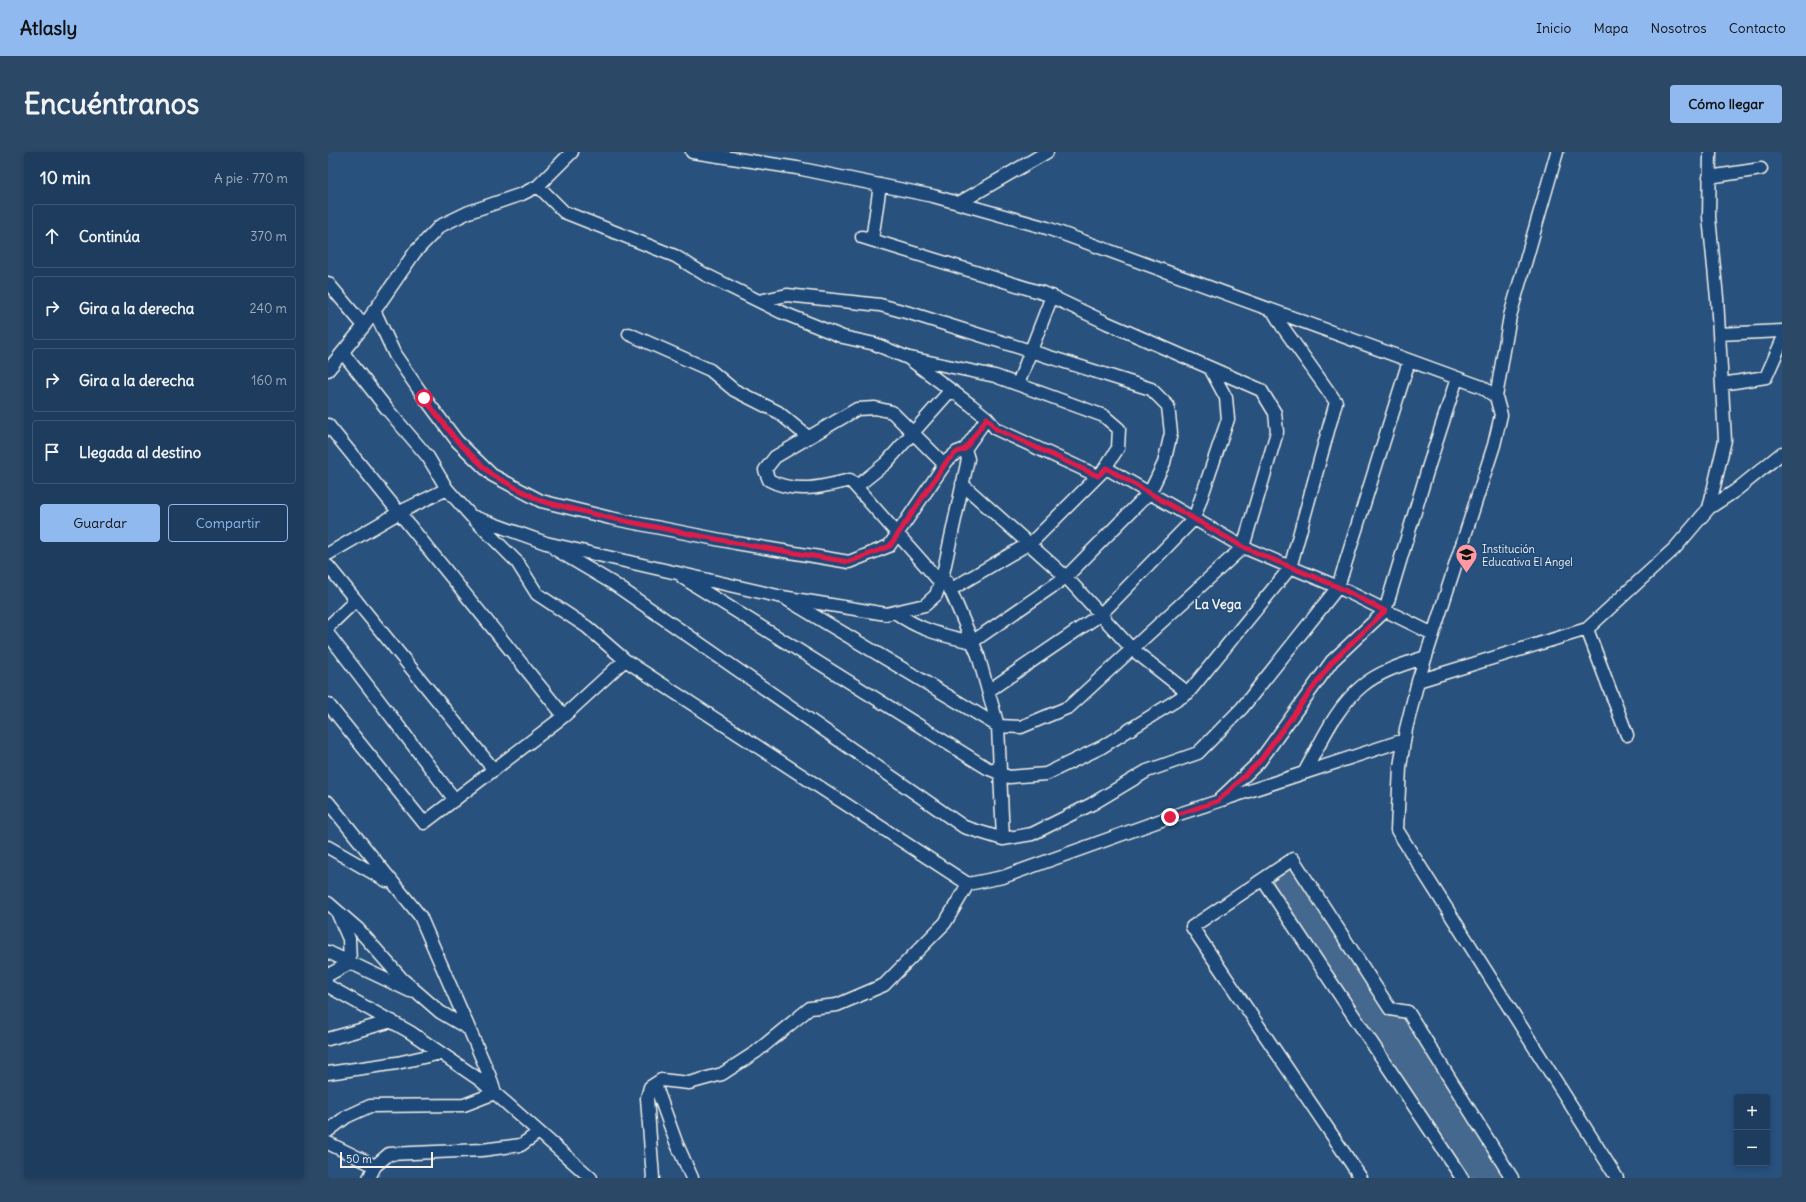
<!DOCTYPE html>
<html lang="es">
<head>
<meta charset="utf-8">
<style>
	body { margin:0; font-family:Delius,sans-serif; background:#2b4867; color:#f1f3f6 }
	.controls { position:absolute; right:12px; bottom:12px; display:grid; overflow:hidden; border-radius:4px; box-shadow:0 2px 6px #0003 }
	.controls button { width:36px; height:36px; display:grid; place-items:center; padding:0; border:0; border-bottom:1px solid #3c5673; background:#1e3d5e; color:#f1f3f6; font:20px sans-serif }
	.scale { position:absolute; left:12px; bottom:10px; width:93px; box-sizing:border-box; padding-left:4px; border:2px solid #f4f1e8; border-top:0; font-size:11px; line-height:14px; white-space:nowrap; color:#f4f1e8; -webkit-text-stroke:3px #1f4a7a; paint-order:stroke }
	.stop { position:absolute; width:12px; height:12px; margin:-9px; border:3px solid #e11d48; border-radius:50%; background:#fff }
	.stop.end { background:#e11d48; border-color:#fff; box-shadow:0 1px 4px #0008 }
	.list { margin:0; padding:0; list-style:none }
	h2 { display:flex; justify-content:space-between; align-items:center; height:52px; margin:0; padding:0 16px; font-size:17px }
	h2 small { font-size:13px; font-weight:400; color:#a1aebc }
	.list li { display:grid; grid-template-columns:26px 1fr auto; gap:12px; align-items:center; box-sizing:border-box; height:64px; margin:0 8px 8px; padding:0 8px; border:1px solid #3c5673; border-radius:4px }
	.list b { display:block; font-size:15px; white-space:nowrap }
	.list em { font-size:13px; font-style:normal; color:#a1aebc }
	.actions { display:flex; gap:8px; padding:12px 16px }
	.actions a { flex:1; padding:9px 0; border:1px solid #90b9f0; border-radius:4px; text-align:center; font-size:14px; color:#90b9f0 }
	.actions .main { background:#90b9f0; color:#111 }
	.icon { flex:none; width:22px; height:22px; fill:none; stroke:currentColor; stroke-width:2; stroke-linecap:round; stroke-linejoin:round }
	.map { position:relative; flex:none; width:1454px; height:1026px; overflow:hidden; border-radius:4px }
	header { display:flex; align-items:center; gap:24px; box-sizing:border-box; height:56px; padding:0 20px; background:#90b9f0; color:#111 }
	header strong { font-size:19px }
	nav { display:flex; gap:22px; margin-inline-start:auto; font-size:14px }
	.intro { display:flex; align-items:center; justify-content:space-between; box-sizing:border-box; height:96px; padding:0 24px }
	h1 { margin:0; font-size:28px }
	.button { padding:10px 18px; border-radius:4px; background:#90b9f0; color:#111; font-size:14px; font-weight:700 }
	main { display:flex; gap:24px; padding:0 24px }
	aside { flex:1; background:#1e3d5e; border-radius:4px; box-shadow:0 2px 6px #0003 }
	.map>svg:first-child { display:block }
	.green { fill:#45688e; stroke:#9cacbb }
	.lines { fill:none; stroke-linecap:round; stroke-linejoin:round }
	.street-casing { stroke:#f4f1e8; stroke-width:15 }
	.street { stroke:#1f4a7a; stroke-width:12 }
	.route { stroke:#e11d48; stroke-width:5 }
	.labels { text-anchor:middle; stroke-width:3; stroke-linejoin:round; paint-order:stroke }
	.poi-label { font-size:11px; fill:#f4f1e8; stroke:#1f4a7a; text-anchor:start }
	.quarter-label { font-size:13px; font-weight:bold; fill:#f4f1e8; stroke:#1f4a7a }
</style>
</head>
<body>
<header>
<strong>Atlasly</strong>
<nav><a>Inicio</a><a>Mapa</a><a>Nosotros</a><a>Contacto</a></nav>
</header>
<div class="intro"><h1>Encuéntranos</h1><a class="button">Cómo llegar</a></div>
<main>
<aside>
<h2>10 min<small>A pie · 770 m</small></h2>
<ul class="list">
<li><svg class="icon" aria-label="ahead" viewBox="0 0 24 24"><path d="M12 20V5M6 11l6-6 6 6"/></svg><div><b>Continúa</b></div><em>370 m</em></li>
<li><svg class="icon" aria-label="right" viewBox="0 0 24 24"><path d="M7 20v-9h11M14 6l5 5-5 5"/></svg><div><b>Gira a la derecha</b></div><em>240 m</em></li>
<li><svg class="icon" aria-label="right" viewBox="0 0 24 24"><path d="M7 20v-9h11M14 6l5 5-5 5"/></svg><div><b>Gira a la derecha</b></div><em>160 m</em></li>
<li><svg class="icon" aria-label="arrive" viewBox="0 0 24 24"><path d="M6 21V4h12l-3 4 3 4H6"/></svg><div><b>Llegada al destino</b></div></li>
</ul>
<div class="actions"><a class="main">Guardar</a><a>Compartir</a></div>
</aside>
<div class="map">
<svg width="1454" height="1026" viewBox="0 0 1454 1026">
	<rect width="100%" height="100%" fill="#28517e"/>
	<filter id="ink" filterUnits="userSpaceOnUse"><feTurbulence type="fractalNoise" baseFrequency=".025" numOctaves="2"/><feDisplacementMap in="SourceGraphic" scale="8" xChannelSelector="R" yChannelSelector="G"/><feConvolveMatrix kernelMatrix="1 2 1 2 8 2 1 2 1" color-interpolation-filters="sRGB"/></filter>
	<g filter="url(#ink)">
		<!-- green -->
		<path class="green" d="M964 716 1059 862 1076 865 1178 1026H1139L941 729Z"/>
		<g class="lines">
			<defs>
				<path id="street" d="M364 0 469 16 605 44 719 76 1154 235 1168 245 1173 263 1166 293 1090 529 1078 577 1072 615 1069 678 1289 1026
					M1381 25 1433 17
					M210 34 236 60 347 104 376 122 453 160 515 185 547 192 580 206 643 253 659 266 668 277 770 324
					M631 51 719 0
					M544 88 552 33
					M0 131 36 174
					M431 149 459 143 552 153 585 162 823 237 840 254 843 281 836 311 822 340 738 425 644 490C617 484 590 478 567 460
					M46 158 67 203 96 245 129 289 164 323 213 349 282 366 408 391 521 410 561 394 619 309 629 300 637 297 640 307 615 422 608 443 597 453 558 462 454 445 218 391 143 364
					M301 182 382 218 406 238 450 260 480 285
					M1391 182 1454 179
					M15 201 59 257 100 305 119 337 143 364 189 410 209 442 259 475 297 508
					M582 206 667 224 776 264 791 277 790 296 775 319 705 389 622 438
					M0 218 36 174 87 100 112 74 141 60 194 42 210 34 244 0
					M690 232 724 144
					M1394 232 1438 225 1454 189
					M1168 245 1182 164 1229 0
					M0 273 236 564
					M637 297 659 266
					M778 316 915 395 1010 435 1105 482
					M634 332 738 425 804 497 860 541
					M528 335 558 311 622 239
					M1381 356 1407 339 1454 301
					M227 397 286 432 636 675 675 687 704 682 764 652 819 619 870 601 914 556 1010 435 1081 209
					M0 402 72 360 119 337
					M0 414 166 618
					M355 426 659 616 681 625 718 622 774 595 860 541 962 416 1008 250 954 174 945 159
					M612 430 522 328C495 335 467 342 441 328L437 318 447 305 529 257 547 256 564 260 616 312
					M619 430 650 503 670 574 675 687
					M460 448 670 574 693 575 741 555 915 395 949 280 947 261 933 238 779 171 718 142 534 85
					M0 475 28 448
					M1259 477 1299 583
					M0 482 127 648
					M1090 529 1259 477 1347 396 1381 356 1397 288 1389 146 1381 65 1382 0
					M660 539 773 462 866 367 900 267 898 246 882 216
					M0 552 96 671 236 564 297 508 640 732 675 725 842 665 1076 588
					M976 621C993 591 1007 556 1034 534 1052 519 1076 512 1098 505
					M892 647 931 610 1004 509 1057 459 1101 313 1129 226
					M0 650 92 764 162 925 167 941 136 953 42 954 18 965 0 979
					M0 695 59 729
					M935 728 1134 1026
					M0 751 30 777 74 827 112 860 141 877
					M0 800 82 839
					M0 823 22 811 21 787 10 762
					M0 834 82 880 152 928 263 1026
					M0 887 64 869
					M0 921 69 911 113 901
					M327 932 348 990 364 1026
					M0 991 47 1014
					M41 1026 47 1014 61 1002 154 998 193 993 211 980
					M325 1026 319 946 322 935 333 928 361 931 394 922 428 900 482 856 509 853 556 833 617 771 640 732
					M1033 1026 864 775 965 707 1062 857 1080 860 1184 1026"/>
			</defs>
			<!-- street casing -->
			<use href="#street" class="street-casing"/>
			<!-- street -->
			<use href="#street" class="street"/>
		</g>
	</g>
	<g class="lines" filter="url(#ink)">
		<!-- route -->
		<path class="route" d="M96 246 129 289 164 323 213 349 282 366 408 391 521 410 562 394 619 309 629 300 637 297 659 266 668 277 770 324 778 316 915 395 1010 435 1057 459 1004 510 931 610 890 649 842 665"/>
	</g>
	<!-- icons -->
	<defs>
		<symbol id="school-pin" viewBox="-11 -11 22 30"><path d="M0 17L-7.5 6A9.5 9.5 0 1 1 7.5 6Z" fill="#ff9aa2" stroke="#1f4a7a"/><path d="M0-5L7-2L0 1L-7-2ZM-4 1L0 2.5L4 1V4Q0 6-4 4Z" fill="#111"/></symbol>
	</defs>
	<g fill-rule="evenodd">
		<use href="#school-pin" x="1126" y="390" width="25" height="34"/>
	</g>
	<g class="labels">
		<!-- poi labels -->
		<g class="poi-label">
			<text x="1154" y="401">Institución<tspan x="1154" dy="13">Educativa El Angel</tspan></text>
		</g>
		<!-- quarter labels -->
		<g class="quarter-label">
			<text x="890" y="457">La Vega</text>
		</g>
	</g>
</svg>
<div class="controls">
<button>+</button>
<button>−</button>
</div>
<div class="scale">50 m</div>
<div class="stop" style="left:96px;top:246px"></div>
<div class="stop end" style="left:842px;top:665px"></div>
</div>
</main>
</body>
</html>
